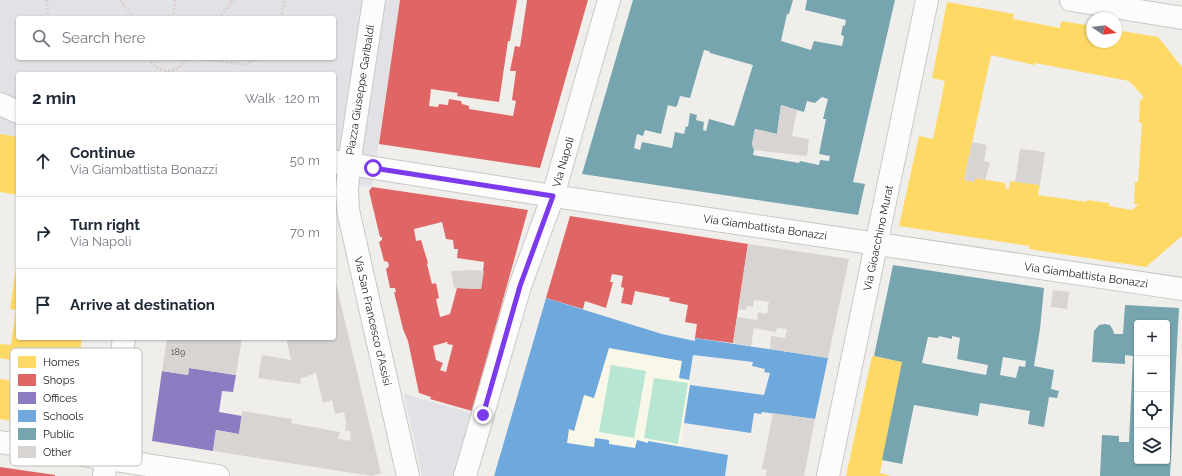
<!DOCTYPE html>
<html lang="en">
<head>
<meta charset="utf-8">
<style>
	body { margin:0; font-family:Raleway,sans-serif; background:#f6f6f7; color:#1f2937 }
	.controls { position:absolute; right:12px; bottom:12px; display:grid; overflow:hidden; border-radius:4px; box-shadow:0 1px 3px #0004 }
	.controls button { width:36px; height:36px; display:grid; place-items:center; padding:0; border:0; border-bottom:1px solid #e0e1e3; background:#fff; color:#1f2937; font:20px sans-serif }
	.compass { position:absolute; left:1086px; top:12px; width:36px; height:36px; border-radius:50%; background:#fff; box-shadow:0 1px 3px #0004; rotate:103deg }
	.stop { position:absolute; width:12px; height:12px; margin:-9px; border:3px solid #7c3aed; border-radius:50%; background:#fff }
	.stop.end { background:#7c3aed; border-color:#fff; box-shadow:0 1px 4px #0008 }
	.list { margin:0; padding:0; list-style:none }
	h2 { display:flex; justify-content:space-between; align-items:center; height:52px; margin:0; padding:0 16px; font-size:17px }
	h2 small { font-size:13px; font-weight:400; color:#747a83 }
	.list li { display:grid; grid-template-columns:26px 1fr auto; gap:12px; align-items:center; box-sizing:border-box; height:72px; padding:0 16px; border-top:1px solid #e0e1e3 }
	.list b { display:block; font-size:15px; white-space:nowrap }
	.list p { margin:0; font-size:13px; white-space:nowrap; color:#747a83 }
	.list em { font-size:13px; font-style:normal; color:#747a83 }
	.icon { flex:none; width:22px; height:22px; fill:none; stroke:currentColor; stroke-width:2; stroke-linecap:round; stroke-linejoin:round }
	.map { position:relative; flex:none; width:1182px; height:476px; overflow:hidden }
	.search { position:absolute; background:#fff; box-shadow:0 1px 3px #0004; left:16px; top:16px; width:320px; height:44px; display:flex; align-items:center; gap:10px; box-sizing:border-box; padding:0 14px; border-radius:4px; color:#747a83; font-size:15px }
	.panel { position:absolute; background:#fff; box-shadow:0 1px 3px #0004; left:16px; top:72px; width:320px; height:268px; border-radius:4px }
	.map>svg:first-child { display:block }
	.education { fill:#f8f7e8 }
	.pitch { fill:#b7e6d2 }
	.plaza { fill:#e2e1e5; fill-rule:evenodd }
	.homes { fill:#ffd966; fill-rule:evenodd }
	.shops { fill:#e06666; fill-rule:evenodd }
	.offices { fill:#8e7cc3 }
	.schools { fill:#6fa8dc }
	.public { fill:#76a5af; fill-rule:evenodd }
	.building { fill:#d7d4d2 }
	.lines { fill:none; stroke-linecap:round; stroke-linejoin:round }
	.minor-casing { stroke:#c9c8c7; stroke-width:24 }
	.path { stroke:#dccecd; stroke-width:2.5; stroke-dasharray:2 2; stroke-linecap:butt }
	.minor { stroke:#fdfcfc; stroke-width:22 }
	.route { stroke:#7c3aed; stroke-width:5 }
	.labels { text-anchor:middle; stroke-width:4; stroke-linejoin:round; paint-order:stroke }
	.number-label { font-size:9px; fill:#4f4e4e }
	.street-label { font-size:11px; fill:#222; stroke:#fff }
	.key { fill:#fff; stroke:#bdbdbd; stroke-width:1 }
	.key-label { font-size:11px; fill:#222 }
</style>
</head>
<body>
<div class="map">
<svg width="1182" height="476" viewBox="0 0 1182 476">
	<rect width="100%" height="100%" fill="#f0eeeb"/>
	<!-- education -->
	<path class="education" d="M546 298 662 334 695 341 689 380 690 385 680 447 649 441 648 443 637 441 635 448 639 449 635 476H494Z"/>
	<!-- pitch -->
	<path class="pitch" d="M611 365 646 371 634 438 599 432Z
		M654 378 688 383 678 444 644 438Z"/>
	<!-- plaza -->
	<path class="plaza" d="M0 0H400L372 187 334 183V74H18V137L0 134ZM18 18H334V58H18Z
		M404 394 475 414 457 476H422Z"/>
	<!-- homes -->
	<path class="homes" d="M947 2 1014 14 1013 19 1060 28 1061 21 1092 26V42H1116V30L1158 37 1182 67V236L1146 267 1029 249V246L899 226 919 136 933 139 945 81 932 78ZM991 55 1034 65 1035 63 1129 81 1143 96V100L1140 99 1139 123H1142L1138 182H1135L1134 204H1138L1137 206 1132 210 1109 206V203L1087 200V202L1038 195 1040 185 1010 181 1009 189H1006L1005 183 975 178V182L964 180Z
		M0 134 18 137V195L0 192Z
		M17 261 18 338H82L68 429 0 419V379L27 383 30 363 0 358V344L11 345 16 310 10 309Z
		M872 356 902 362 880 473 891 476H846Z"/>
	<!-- shops -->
	<path class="shops" d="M400 0H517L510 41H508L499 102 457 96 458 93 431 89 429 106 438 107 439 104 448 105 449 99 461 101 462 104 469 106V109L513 116 516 101 512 100 516 71H510L515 46 520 47 527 0H588L540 168 379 144Z
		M372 187 528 210 472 411 430 399 431 397 419 393 408 341 403 329 394 292H396L395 288H390L386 269 389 266 388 262 384 261 379 242 382 240V237H380L369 191ZM442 222 446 239 453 240 454 249H458L457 258 484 262 481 289 457 288 450 314 440 317 436 299 439 298 436 283 432 284 427 264 428 263 421 240 416 241 414 229ZM447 342H448L447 344 453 345 446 372 440 370 443 363 436 360 433 346Z
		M570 216 748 244 733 343 695 338 697 324 685 322 688 305 669 301 670 298 635 291 632 305 621 303 624 288 621 287 623 276 612 274 610 282H613L606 308 585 301 583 309 546 298Z
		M0 467 55 475V476H0Z"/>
	<!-- offices -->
	<path class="offices" d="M189 368 236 375 233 392 222 391 219 412 242 416 239 434 216 430 213 451 152 441 162 371 188 375Z"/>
	<!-- schools -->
	<path class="schools" d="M546 298 662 334 695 341V338L828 358 815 419 762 412 761 414 754 413 751 433 684 423 690 385 764 395 770 373 764 372 765 369 752 366 753 362 693 355 689 380 679 378 682 361 609 348 594 398 584 395 574 431 569 429 567 443 594 447 595 438 609 440V444L635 448 637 440 648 443V441L728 455 725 476H494Z"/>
	<!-- public -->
	<path class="public" d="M633 0H793L789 14H787L781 41 811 50 814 41 842 46 844 36 841 35 843 25 845 26 846 20 805 10 807 0H895L853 182 865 184 858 215 582 174ZM704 50 709 51 710 53 753 65 734 126 709 119 706 131 703 130 704 122 696 120 697 115 690 113 688 127 686 126 684 134 675 132 672 148 642 142 640 150 634 148 637 134 643 136 645 130 661 134 668 105 675 107 677 106 680 96 690 98ZM822 97 828 99 823 119H826L819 154 830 156 829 161 820 160 819 165 800 161 799 163 753 155 754 150 752 144 755 129 777 134 781 105 804 112 807 101 815 103Z
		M893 265 1044 288 1040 329 1034 366 1054 370 1051 389 1059 391 1057 398 1049 397 1044 427 1028 424 1030 411 980 403 978 416 914 405 902 464 882 460 902 362 874 356ZM939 336 952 339V336L960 338 957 359 988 365 986 375 922 363 928 337 938 338ZM1003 357 1026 361 1025 367 1019 366 1016 378 1000 375Z
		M1125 305 1179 308 1170 476H1100L1102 435 1119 436V442H1129L1133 356 1125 355V364L1092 362 1094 331 1099 325 1105 324 1110 325 1113 330 1114 334H1123ZM1137 323H1167V461H1137Z"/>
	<!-- building -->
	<path class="building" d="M781 105 797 110 792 136 809 139 807 156 754 150 752 144 755 129 777 134Z
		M972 142 987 145 984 161 990 163 985 180 975 178V182L964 180Z
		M1020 149 1045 152 1040 185 1015 182Z
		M748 244 849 259 828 358 770 349 771 336 785 338 787 329 777 328 776 332 754 328 751 346 733 343 737 317 757 320 758 312 767 314 769 302 754 300 753 307 747 306 746 310 738 309Z
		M472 270 484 271 481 289 454 288 451 271Z
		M334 275 381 473 372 476 213 451 216 430 239 434 242 411 292 419 291 423 340 432 338 439 351 441 350 431H345L346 421 344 412 335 414 332 400 323 403 316 373 300 379 301 384 258 378 262 355 291 360 286 338H334Z
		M1053 290 1069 292 1067 309 1051 307Z
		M167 338H242L236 375 189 368 188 375 162 371Z
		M773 413 815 419 804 476H766L767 470 762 469Z"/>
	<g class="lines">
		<defs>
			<path id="minor" d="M1071 0 1182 18
				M0 104 18 112
				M335 162 349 164 374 0
				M0 442 218 476
				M104 476 124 338
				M408 476 348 210 347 190 349 164 553 196 1182 289
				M465 476 520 286 553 196 609 0
				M828 476 927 0"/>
		</defs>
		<!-- minor casing -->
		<use href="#minor" class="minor-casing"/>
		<!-- path -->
		<path class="path" d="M47 0 48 18
			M120 0 134 18
			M230 0 231 4
			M173 18 175 0
			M218 18 235 0
			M280 18 285 0
			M149 58C156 74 179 76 186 58
			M202 58 245 65 258 58"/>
		<!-- minor -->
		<use href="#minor" class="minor"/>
	</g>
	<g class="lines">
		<!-- route -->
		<path class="route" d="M373 168 553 196 520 286 483 415"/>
	</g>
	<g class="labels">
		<!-- number labels -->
		<g class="number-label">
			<text x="178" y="355">189</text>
		</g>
		<!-- street labels -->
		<g class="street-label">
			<text transform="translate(360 90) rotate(-81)" y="4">Piazza Giuseppe Garibaldi</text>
			<text transform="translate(563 162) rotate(-74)" y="4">Via Napoli</text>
			<text transform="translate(765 227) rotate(8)" y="4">Via Giambattista Bonazzi</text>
			<text transform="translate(878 238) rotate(-78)" y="4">Via Gioacchino Murat</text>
			<text transform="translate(1086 275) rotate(8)" y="4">Via Giambattista Bonazzi</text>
			<text transform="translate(373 321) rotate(77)" y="4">Via San Francesco d'Assisi</text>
		</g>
	</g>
	<!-- legend -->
	<rect x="10" y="348" width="132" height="118" rx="6" class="key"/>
	<rect x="18" y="356" width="18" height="12" fill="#ffd966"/>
	<rect x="18" y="374" width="18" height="12" fill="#e06666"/>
	<rect x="18" y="392" width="18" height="12" fill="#8e7cc3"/>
	<rect x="18" y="410" width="18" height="12" fill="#6fa8dc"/>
	<rect x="18" y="428" width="18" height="12" fill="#76a5af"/>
	<rect x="18" y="446" width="18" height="12" fill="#d7d4d2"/>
	<g class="key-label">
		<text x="43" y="366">Homes</text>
		<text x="43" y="384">Shops</text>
		<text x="43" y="402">Offices</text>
		<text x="43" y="420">Schools</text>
		<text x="43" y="438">Public</text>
		<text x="43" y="456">Other</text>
	</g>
</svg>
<div class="controls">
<button>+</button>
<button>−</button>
<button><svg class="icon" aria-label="locate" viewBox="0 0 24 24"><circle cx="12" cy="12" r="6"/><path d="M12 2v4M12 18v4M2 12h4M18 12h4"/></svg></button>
<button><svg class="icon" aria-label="layers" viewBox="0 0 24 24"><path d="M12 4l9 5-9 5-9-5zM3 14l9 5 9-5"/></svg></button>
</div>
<svg class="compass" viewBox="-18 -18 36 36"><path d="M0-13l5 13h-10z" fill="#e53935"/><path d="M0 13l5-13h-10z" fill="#747a83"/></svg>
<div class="stop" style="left:373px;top:168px"></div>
<div class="stop end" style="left:483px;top:415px"></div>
<div class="search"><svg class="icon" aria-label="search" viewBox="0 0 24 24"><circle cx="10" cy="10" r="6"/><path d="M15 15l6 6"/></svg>Search here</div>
<section class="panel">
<h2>2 min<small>Walk · 120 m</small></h2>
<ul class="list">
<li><svg class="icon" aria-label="ahead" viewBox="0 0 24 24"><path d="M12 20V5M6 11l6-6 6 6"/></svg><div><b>Continue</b><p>Via Giambattista Bonazzi</p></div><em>50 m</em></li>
<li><svg class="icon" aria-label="right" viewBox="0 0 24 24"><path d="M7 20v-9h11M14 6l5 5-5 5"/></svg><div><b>Turn right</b><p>Via Napoli</p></div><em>70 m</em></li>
<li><svg class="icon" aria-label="arrive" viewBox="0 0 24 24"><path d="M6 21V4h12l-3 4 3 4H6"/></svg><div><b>Arrive at destination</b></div></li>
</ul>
</section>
</div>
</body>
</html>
